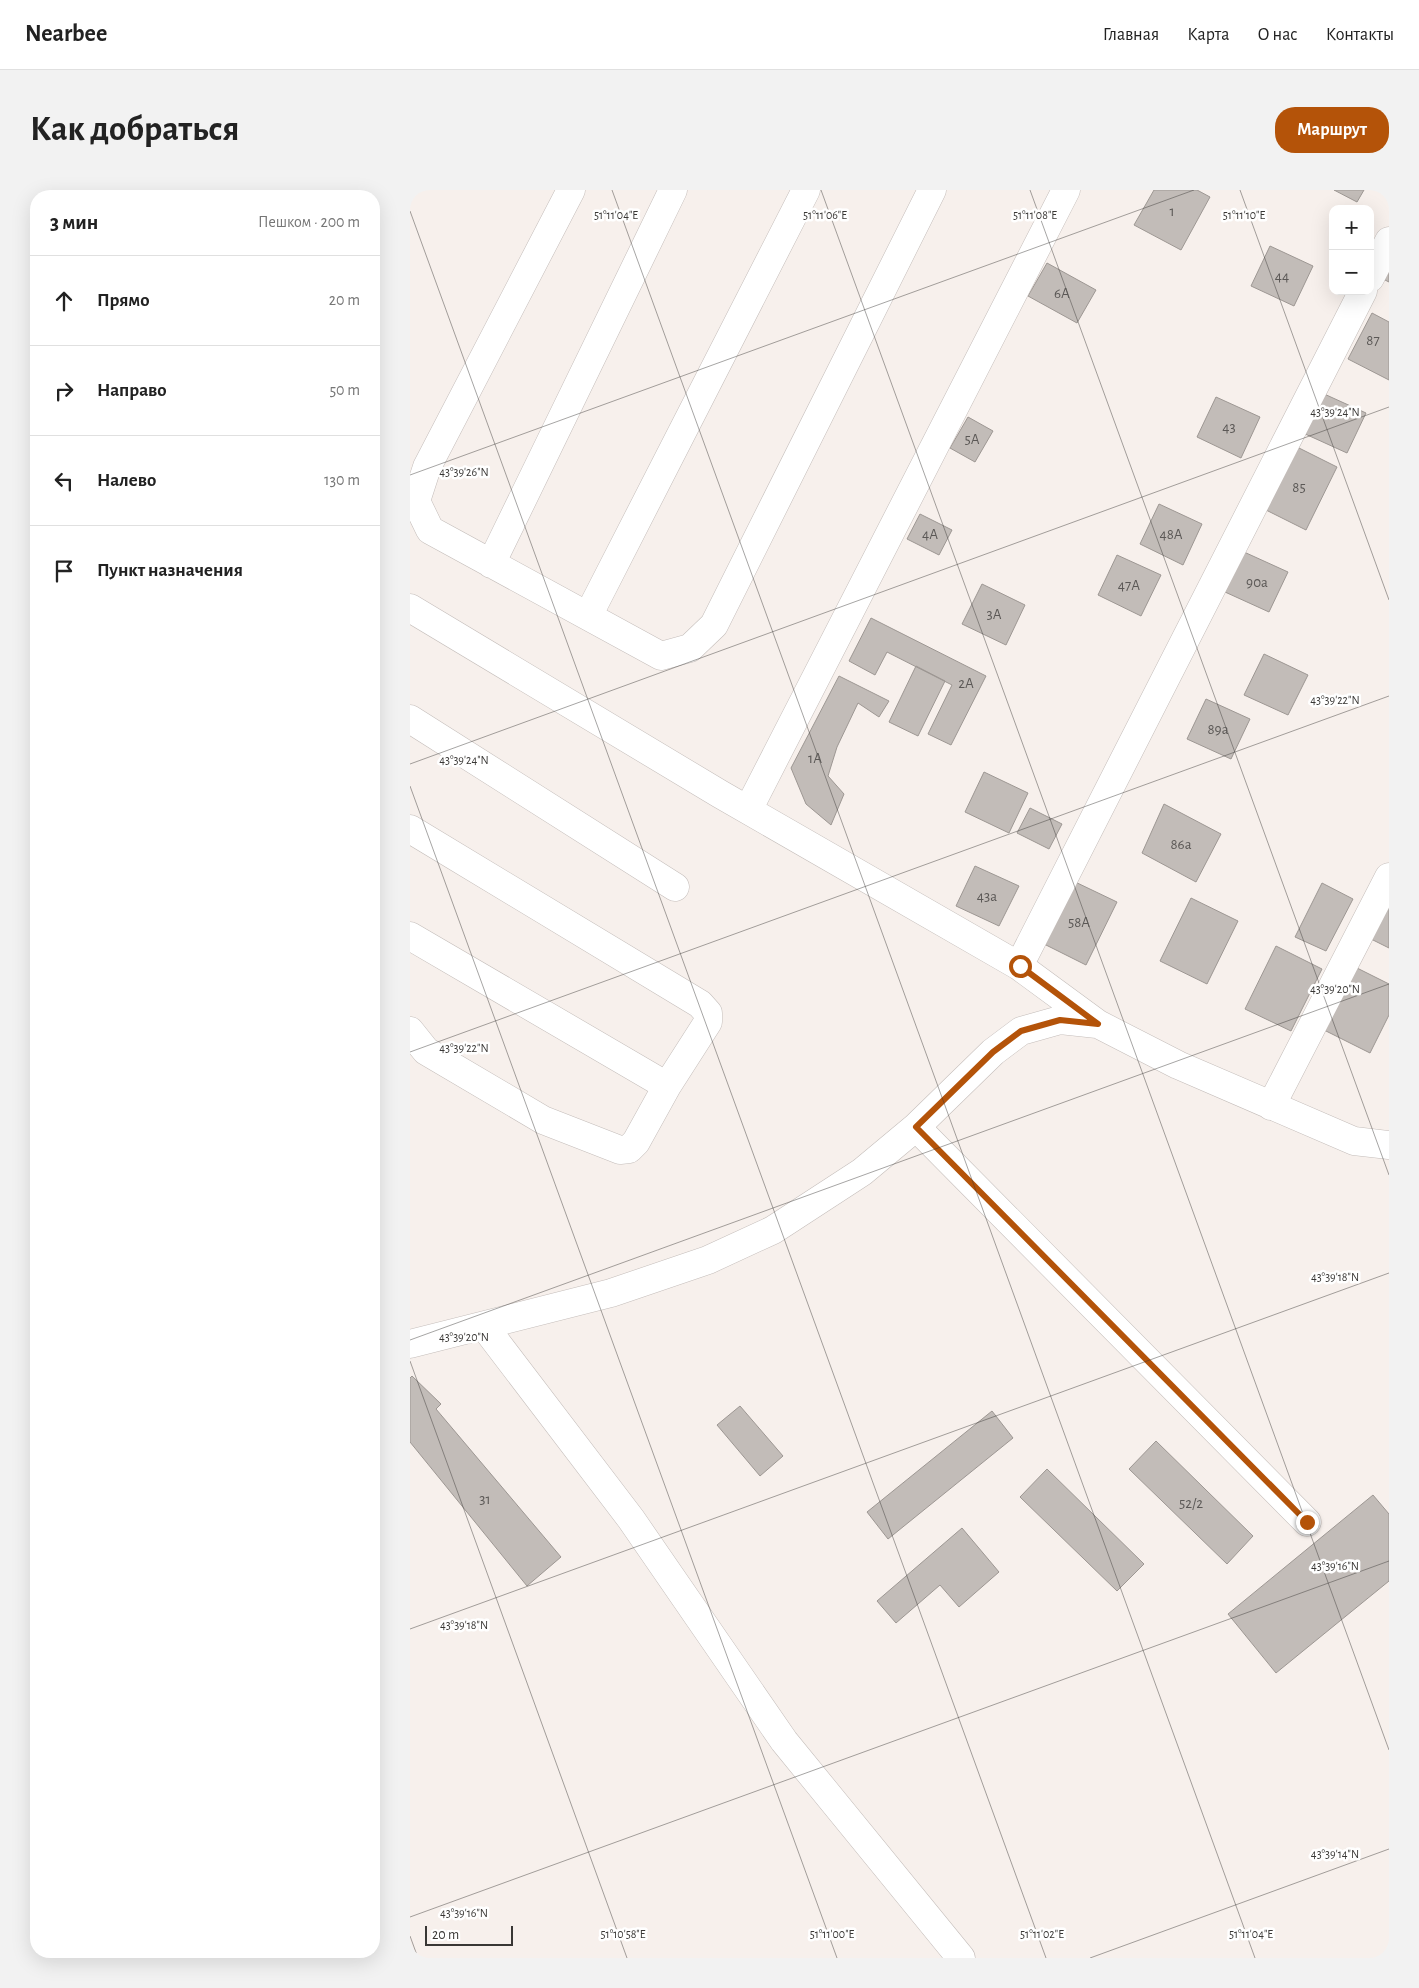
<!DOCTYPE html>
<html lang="ru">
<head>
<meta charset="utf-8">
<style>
	body { margin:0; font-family:"Alegreya Sans",sans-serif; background:#f2f2f2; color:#222 }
	.controls { position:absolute; right:15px; top:15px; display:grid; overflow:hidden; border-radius:10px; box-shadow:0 5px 20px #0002 }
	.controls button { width:45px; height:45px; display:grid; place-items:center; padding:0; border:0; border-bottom:1px solid #e0e0e0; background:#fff; color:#222; font:25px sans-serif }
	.scale { position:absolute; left:15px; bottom:12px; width:88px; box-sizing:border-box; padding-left:5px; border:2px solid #393735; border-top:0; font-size:14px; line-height:18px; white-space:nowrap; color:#393735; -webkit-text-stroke:4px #fff; paint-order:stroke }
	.stop { position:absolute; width:15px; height:15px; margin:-11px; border:4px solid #b45309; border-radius:50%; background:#fff }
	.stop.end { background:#b45309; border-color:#fff; box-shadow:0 1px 5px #0008 }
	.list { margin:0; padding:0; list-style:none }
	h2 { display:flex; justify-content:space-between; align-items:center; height:65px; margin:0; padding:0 20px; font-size:21px }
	h2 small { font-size:16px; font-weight:400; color:#767676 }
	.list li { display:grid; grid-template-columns:32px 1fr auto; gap:15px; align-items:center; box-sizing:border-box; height:90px; padding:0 20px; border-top:1px solid #e0e0e0 }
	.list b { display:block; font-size:19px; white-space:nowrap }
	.list em { font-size:16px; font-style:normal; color:#767676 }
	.icon { flex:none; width:28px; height:28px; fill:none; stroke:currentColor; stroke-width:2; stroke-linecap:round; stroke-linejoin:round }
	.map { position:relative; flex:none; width:979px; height:1768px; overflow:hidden; border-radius:20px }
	header { display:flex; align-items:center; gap:30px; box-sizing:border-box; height:70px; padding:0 25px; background:#fff; border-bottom:1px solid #e0e0e0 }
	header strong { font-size:24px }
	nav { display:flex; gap:28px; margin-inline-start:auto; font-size:18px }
	.intro { display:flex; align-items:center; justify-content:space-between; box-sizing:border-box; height:120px; padding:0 30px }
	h1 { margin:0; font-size:35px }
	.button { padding:12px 22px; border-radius:20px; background:#b45309; color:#fff; font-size:18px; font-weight:700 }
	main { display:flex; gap:30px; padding:0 30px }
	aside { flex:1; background:#fff; border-radius:20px; box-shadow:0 5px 20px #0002 }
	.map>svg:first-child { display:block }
	.building { fill:#c2bcb8; stroke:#9d9793 }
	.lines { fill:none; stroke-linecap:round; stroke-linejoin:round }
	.minor-casing { stroke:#c4bdba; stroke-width:29 }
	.minor { stroke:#fff; stroke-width:28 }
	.route { stroke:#b45309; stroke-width:6 }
	.ticks { fill:none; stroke:#393735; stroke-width:1; stroke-opacity:0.45 }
	.labels { text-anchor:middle; stroke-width:5; stroke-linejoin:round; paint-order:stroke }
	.number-label { font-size:15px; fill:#5b5856 }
	.ticks-label { font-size:12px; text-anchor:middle; fill:#393735; stroke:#fff; stroke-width:5; stroke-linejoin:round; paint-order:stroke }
</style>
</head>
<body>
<header>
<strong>Nearbee</strong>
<nav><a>Главная</a><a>Карта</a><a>О нас</a><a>Контакты</a></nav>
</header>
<div class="intro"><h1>Как добраться</h1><a class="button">Маршрут</a></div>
<main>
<aside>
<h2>3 мин<small>Пешком · 200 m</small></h2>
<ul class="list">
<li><svg class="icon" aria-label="ahead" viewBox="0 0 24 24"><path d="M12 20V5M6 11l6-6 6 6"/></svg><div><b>Прямо</b></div><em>20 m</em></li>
<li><svg class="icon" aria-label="right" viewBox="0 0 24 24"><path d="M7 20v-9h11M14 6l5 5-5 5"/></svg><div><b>Направо</b></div><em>50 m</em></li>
<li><svg class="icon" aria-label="left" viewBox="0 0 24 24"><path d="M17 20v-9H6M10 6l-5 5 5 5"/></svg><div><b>Налево</b></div><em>130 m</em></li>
<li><svg class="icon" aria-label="arrive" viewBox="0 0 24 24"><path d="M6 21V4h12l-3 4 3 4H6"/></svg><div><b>Пункт назначения</b></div></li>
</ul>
</aside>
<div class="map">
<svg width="979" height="1768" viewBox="0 0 979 1768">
	<rect width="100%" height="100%" fill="#f7f0ec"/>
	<!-- building -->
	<path class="building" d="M744 0H787L800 7 771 60 724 35Z
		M924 0H954L947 12Z
		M860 56 903 76 884 116 841 96Z
		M637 73 686 100 667 133 618 106Z
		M979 77V92L973 89Z
		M962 123 979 132V190L938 169Z
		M912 203 956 223 937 263 893 243Z
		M806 207 850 227 831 268 787 247Z
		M558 227 583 241 565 272 540 258Z
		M881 254 927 277 896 340 850 317Z
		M749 314 792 334 773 375 730 354Z
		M510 324 542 340 529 365 497 349Z
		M834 362 878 382 859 422 815 402Z
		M707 365 751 385 731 426 688 405Z
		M572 394 615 415 596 455 552 434Z
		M461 428 576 486 541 555 518 544 542 495 477 462 465 485 439 471Z
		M854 464 898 485 878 525 834 505Z
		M506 476 535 491 508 546 479 532Z
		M429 486 479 511 469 527 448 513 427 557 418 586 434 604 421 635 396 614 381 578Z
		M796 509 840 529 821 569 777 549Z
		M574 582 618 603 599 643 555 622Z
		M754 614 811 644 786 692 732 663Z
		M620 618 652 634 639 659 607 643Z
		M565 676 609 696 589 736 546 716Z
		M661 690 707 712 676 775 630 752Z
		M912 693 943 709 916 761 885 747Z
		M781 708 828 731 797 794 750 771Z
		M979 713V758L961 749Z
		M866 756 912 779 881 841 835 819Z
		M945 777 979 794V825L960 863 914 840Z
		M2 1186 31 1214 26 1219 151 1367 117 1396 0 1252V1188Z
		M330 1216 373 1266 350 1286 307 1235Z
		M582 1221 603 1248 478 1349 457 1322Z
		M746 1251 843 1346 817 1374 719 1279Z
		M637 1279 734 1374 707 1401 610 1307Z
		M963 1305 979 1324V1391L866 1483 818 1424Z
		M552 1338 589 1382 549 1417 530 1395 486 1433 467 1411Z"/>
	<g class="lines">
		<defs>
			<path id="minor" d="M161 0 17 277 6 311 20 340 251 466 280 458 304 435 522 0
				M960 88 979 51
				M81 374 263 0
				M0 418 310 604 609 776 688 834 768 875 944 951 979 955
				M178 426 396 0
				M0 529 265 697
				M338 620 656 0
				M0 639 290 814 298 823V832L257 896 226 952 219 959 210 960 133 930 16 861 0 841
				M0 746 257 896
				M609 776 953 101
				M861 916 979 687
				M506 937 897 1332
				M74 1136 221 1329 374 1551 551 1768
				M0 1154 201 1103 298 1070 363 1040 452 982 506 937 583 862 611 841 650 830 687 834"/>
		</defs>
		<!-- minor casing -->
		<use href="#minor" class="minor-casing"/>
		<!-- minor -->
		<use href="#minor" class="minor"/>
	</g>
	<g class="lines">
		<!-- route -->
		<path class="route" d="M610 776 688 834 650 830 611 841 583 862 506 937 897 1332"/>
	</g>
	<!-- ticks -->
	<path class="ticks" d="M202 0 845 1768M411 0 979 1560M620 0 979 985M830 0 979 410M0 21 636 1768M0 285 784 0M0 574 979 217M0 596 427 1768M0 862 979 506M0 1150 979 794M0 1171 217 1768M0 1439 979 1083M0 1727 979 1371M0 1746 8 1768M680 1768 979 1659"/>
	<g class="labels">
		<!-- number labels -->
		<g class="number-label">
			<text x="762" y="26">1</text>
			<text x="872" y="91">44</text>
			<text x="652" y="108">6А</text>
			<text x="963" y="155">87</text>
			<text x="819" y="242">43</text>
			<text x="562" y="254">5А</text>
			<text x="889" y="302">85</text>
			<text x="520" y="349">4А</text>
			<text x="761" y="349">48А</text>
			<text x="847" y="397">90а</text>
			<text x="719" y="400">47А</text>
			<text x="584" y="429">3А</text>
			<text x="556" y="498">2А</text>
			<text x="808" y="544">89а</text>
			<text x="405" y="573">1А</text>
			<text x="771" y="659">86а</text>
			<text x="577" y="711">43а</text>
			<text x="669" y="737">58А</text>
			<text x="75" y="1314">31</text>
			<text x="781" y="1318">52/2</text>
		</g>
	</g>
	<g class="ticks-label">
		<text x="834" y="29">51°11'10"E</text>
		<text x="206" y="29">51°11'04"E</text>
		<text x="415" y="29">51°11'06"E</text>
		<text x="625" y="29">51°11'08"E</text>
		<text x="925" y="226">43°39'24"N</text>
		<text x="54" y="286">43°39'26"N</text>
		<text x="925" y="514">43°39'22"N</text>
		<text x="54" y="574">43°39'24"N</text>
		<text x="925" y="803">43°39'20"N</text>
		<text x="54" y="862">43°39'22"N</text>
		<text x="925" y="1091">43°39'18"N</text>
		<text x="54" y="1151">43°39'20"N</text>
		<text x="925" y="1380">43°39'16"N</text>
		<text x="54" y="1439">43°39'18"N</text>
		<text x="925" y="1668">43°39'14"N</text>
		<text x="54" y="1727">43°39'16"N</text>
		<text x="213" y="1748">51°10'58"E</text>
		<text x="422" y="1748">51°11'00"E</text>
		<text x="632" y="1748">51°11'02"E</text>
		<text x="841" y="1748">51°11'04"E</text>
	</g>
</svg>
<div class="controls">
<button>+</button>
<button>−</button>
</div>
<div class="scale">20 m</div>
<div class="stop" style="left:610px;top:776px"></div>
<div class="stop end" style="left:897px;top:1332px"></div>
</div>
</main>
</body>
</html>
